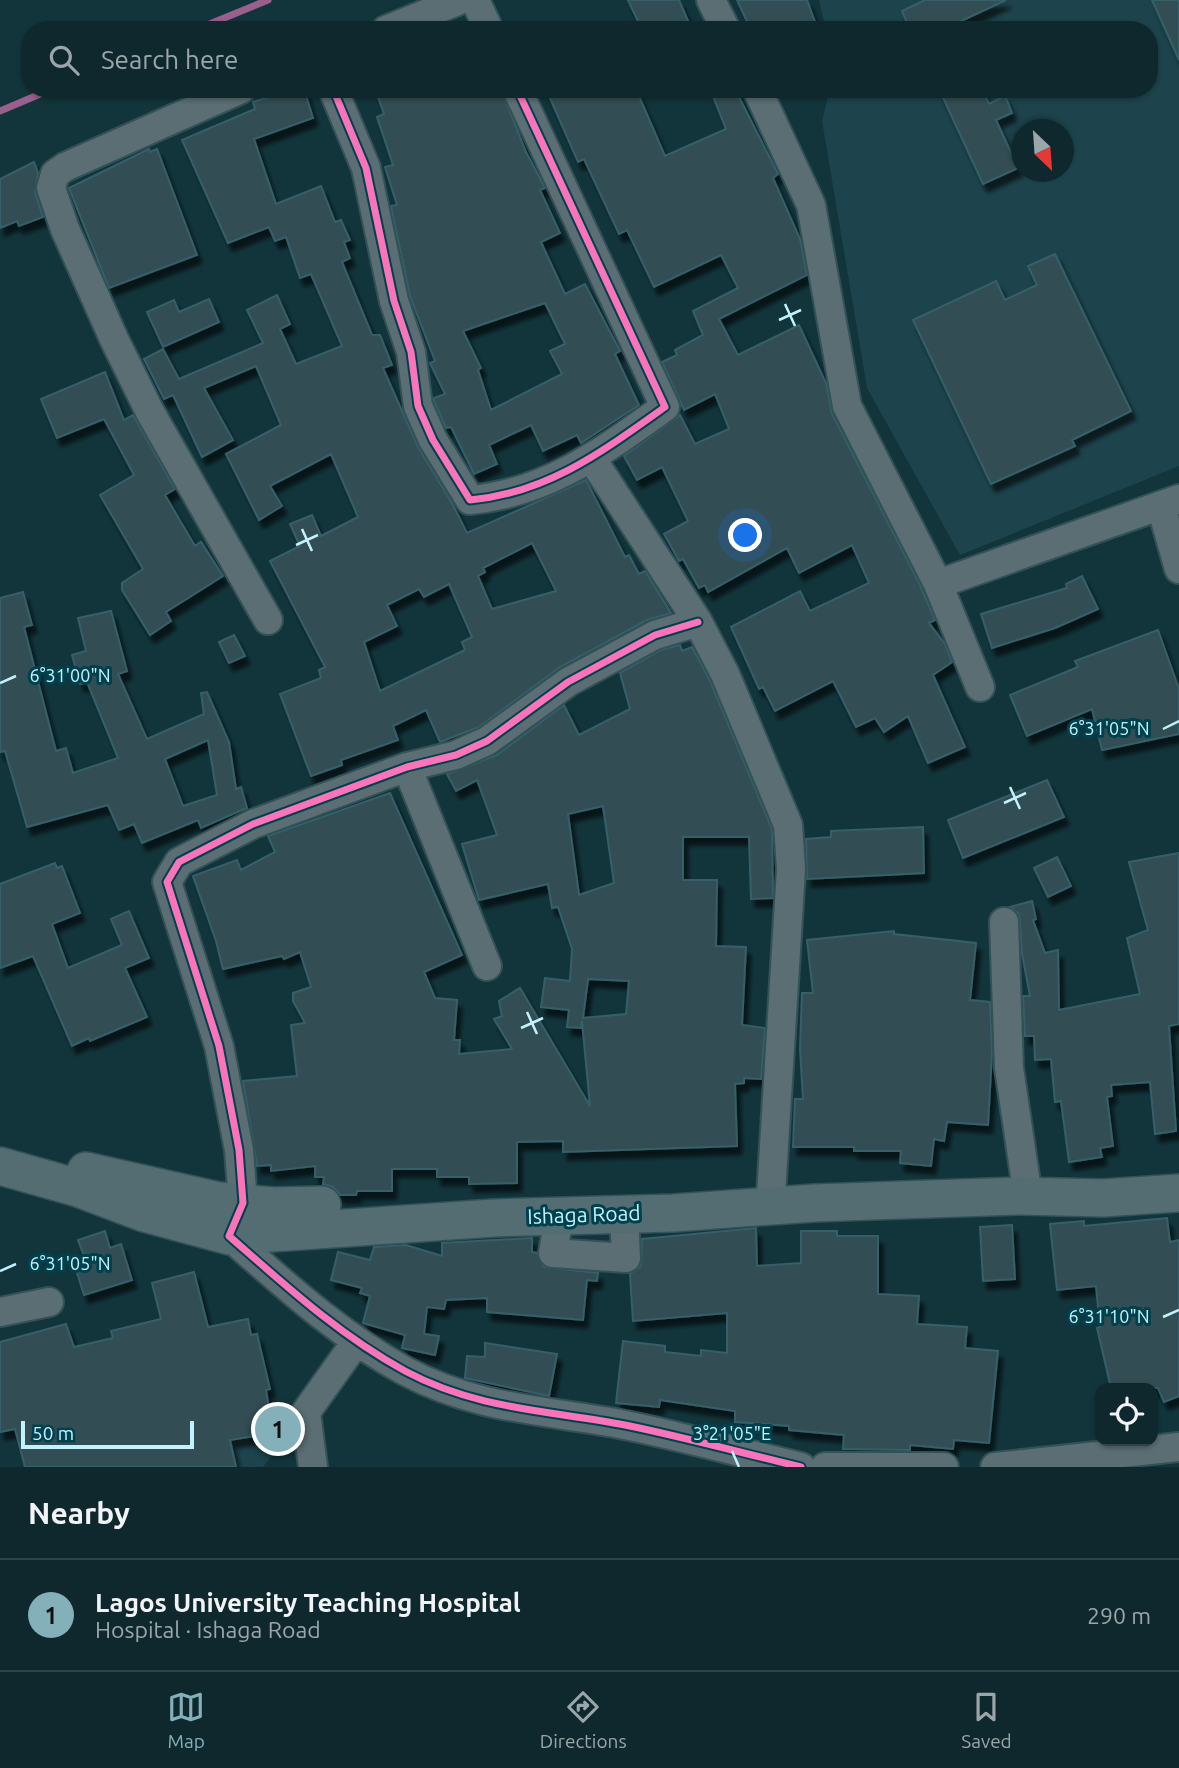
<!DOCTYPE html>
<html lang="en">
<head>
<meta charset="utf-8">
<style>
	body { margin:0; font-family:Ubuntu,sans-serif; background:#173035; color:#f1f3f6 }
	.controls { position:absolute; right:21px; bottom:21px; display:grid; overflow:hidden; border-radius:14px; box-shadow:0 2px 5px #0004 }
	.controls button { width:63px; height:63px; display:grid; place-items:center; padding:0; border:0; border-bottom:2px solid #2e4449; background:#0e282d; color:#f1f3f6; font:35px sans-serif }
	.compass { position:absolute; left:1011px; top:119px; width:63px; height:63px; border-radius:50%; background:#0e282d; box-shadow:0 2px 5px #0004; rotate:155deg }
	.scale { position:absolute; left:21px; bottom:18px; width:173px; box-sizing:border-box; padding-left:7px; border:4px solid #c2f2fe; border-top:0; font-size:19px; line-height:24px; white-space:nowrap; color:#c2f2fe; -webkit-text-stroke:5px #00414e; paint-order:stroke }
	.you { position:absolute; left:746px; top:536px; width:24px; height:24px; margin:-18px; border:5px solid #fff; border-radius:50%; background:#1a73e8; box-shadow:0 0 0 10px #1a73e833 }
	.badge { display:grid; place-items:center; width:46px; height:46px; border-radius:50%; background:#84b0ba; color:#111; font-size:23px; font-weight:700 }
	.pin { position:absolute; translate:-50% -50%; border:4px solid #fff; box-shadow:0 2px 7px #0006 }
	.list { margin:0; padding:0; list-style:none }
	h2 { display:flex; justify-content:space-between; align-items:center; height:91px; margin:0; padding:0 28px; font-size:30px }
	h2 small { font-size:23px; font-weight:400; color:#9ba6aa }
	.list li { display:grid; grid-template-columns:46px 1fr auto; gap:21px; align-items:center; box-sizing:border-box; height:112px; padding:0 28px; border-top:2px solid #2e4449 }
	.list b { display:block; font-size:26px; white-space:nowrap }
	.list p { margin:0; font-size:23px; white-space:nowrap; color:#9ba6aa }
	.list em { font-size:23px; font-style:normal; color:#9ba6aa }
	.icon { flex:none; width:38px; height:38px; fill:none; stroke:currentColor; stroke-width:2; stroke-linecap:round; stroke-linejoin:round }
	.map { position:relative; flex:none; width:1179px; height:1467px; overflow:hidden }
	.search { position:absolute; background:#0e282d; box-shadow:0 2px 5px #0004; left:21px; right:21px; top:21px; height:77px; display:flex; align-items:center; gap:18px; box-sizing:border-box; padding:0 24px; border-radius:28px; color:#9ba6aa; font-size:26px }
	.sheet { height:203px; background:#0e282d }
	nav { display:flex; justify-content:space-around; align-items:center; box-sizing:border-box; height:98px; border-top:2px solid #2e4449; background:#0e282d; font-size:19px; color:#9ba6aa }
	nav a { display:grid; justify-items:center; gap:4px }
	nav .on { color:#84b0ba }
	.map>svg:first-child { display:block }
	.built { fill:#1d434c; fill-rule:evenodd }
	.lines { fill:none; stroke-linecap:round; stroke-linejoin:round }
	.stream { stroke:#99608e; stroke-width:7 }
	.building { fill:#314d53; stroke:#36606a; stroke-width:2; fill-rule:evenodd; filter:url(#shadow) }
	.minor-casing { stroke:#325158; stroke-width:32 }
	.major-casing { stroke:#325158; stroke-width:40 }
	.minor { stroke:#5a6e73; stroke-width:28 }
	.major { stroke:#536d73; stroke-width:37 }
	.cycleway-casing { stroke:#00414e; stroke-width:11 }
	.cycleway { stroke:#fb73b8; stroke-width:7 }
	.ticks { fill:none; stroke:#c2f2fe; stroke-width:2.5 }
	.labels { text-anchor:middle; stroke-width:6; stroke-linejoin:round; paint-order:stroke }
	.street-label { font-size:21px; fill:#c2f2fe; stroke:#00414e }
	.ticks-label { font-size:18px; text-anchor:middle; fill:#c2f2fe; stroke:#00414e; stroke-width:6; stroke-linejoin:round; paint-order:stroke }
</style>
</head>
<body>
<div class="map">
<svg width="1179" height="1467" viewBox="0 0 1179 1467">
	<defs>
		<filter id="shadow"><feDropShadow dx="4.5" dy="8" stdDeviation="2" flood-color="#0009"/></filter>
	</defs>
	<rect width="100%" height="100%" fill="#12353c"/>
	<!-- built -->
	<path class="built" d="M819 0H1179V466L960 555 867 388 822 121 830 89H1149V30H826ZM1021 130H1064V172H1021Z
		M306 1412 263 1467H178L221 1447Z"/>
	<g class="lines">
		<!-- stream -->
		<path class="stream" d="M195 30 268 0
			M0 111 52 89"/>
	</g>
	<!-- building -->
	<path class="building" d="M628 0H679L692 30H642Z
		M737 0H807L818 30H751Z
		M925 0H1006L942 30H910L902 11Z
		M1152 0H1179V60Z
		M277 89H304L313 118 254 139 276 204 321 186 335 222 341 220 350 240 344 242 350 258 342 262 372 335H380L392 365 383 368 418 447 453 505 467 533 586 480 625 557 629 555 639 574 645 571 671 613 647 620 560 667 479 727 440 742 426 710 393 726 398 740 341 760 342 765 311 776 280 694 321 678 319 670 325 667 270 561 300 546 290 524 312 515 321 536 358 517 331 454 270 486 282 506 259 520 226 454 281 425 256 366 204 388 233 440 202 457 173 395 164 399 144 359 163 349 179 379 263 343 247 310 277 295 290 324 280 329 296 364 342 346 311 274 300 278 286 237 275 241 269 227 228 243 182 140 255 109 253 102 279 94ZM532 543 556 591 492 609 478 576 485 572 483 568ZM449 584 472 637 462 642 465 650 380 691 364 642 397 626 387 605 419 589 424 597Z
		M375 89H501L526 152 545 188 540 190 560 233 541 242 565 294 585 284 620 351 615 354 639 405 581 443 577 435 543 451 531 425 489 445 497 464 474 474 451 427 446 428 434 401V398L445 394 430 363 435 361 410 296 391 206 397 205 385 167 393 165 377 117 384 114ZM545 303 565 344 550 351 562 374 491 410 478 370 481 368 463 331Z
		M546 89H636L665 156 726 129 710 89H735L778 174 773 178 800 239 807 275 719 319 738 355 799 325 826 383 832 414 919 583 935 620 929 623 945 644 952 662 933 675 965 747 928 763 908 716 884 732 875 718 856 727 833 681 775 711 763 687 759 689 731 627 800 591 810 611 869 583 852 545 799 573 787 548 708 592 705 585 699 588 683 559 679 561 664 534 688 521 662 467 637 480 624 456 680 415 695 444 729 429 715 394 684 410 662 362 677 355 675 350 703 335 693 311 738 288 721 255 654 287 627 230 619 234 584 159 578 162Z
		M939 89H982L989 104 1005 96 1012 113 996 120 1018 168 983 184Z
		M149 149 150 152 157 149 197 255 109 288 69 188Z
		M34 162 38 173 35 193 43 217 19 226 17 221 0 228V179Z
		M1055 254 1131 411 1072 440 1075 446 991 484 913 320 996 281 1005 300 1037 285 1028 266Z
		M209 299 219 322 163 347 147 312 174 300 179 312Z
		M105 372 124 420 133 415 175 489 165 495 195 546 201 542 223 576 166 612 171 621 150 635 122 590V583L143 569 100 495 134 475 104 419 57 438 41 399Z
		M1082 576 1098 609 1055 628 992 648 981 614 1067 588 1066 584Z
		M23 592 32 625 24 627 56 751 66 748 73 773 118 758 87 682 80 684 72 655 86 651 78 618 111 611 127 671 118 674 147 739 204 714 201 693 207 692 229 742 236 789 241 787 247 808 201 828 198 820 142 843 134 824 119 830 108 805 27 827 5 751 0 752V598ZM208 740 217 795 183 806 165 759Z
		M1158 630 1179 689V734L1102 750 1092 709 1027 736 1010 695 1078 667 1075 661Z
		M234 635 245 656 229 663 219 642Z
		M680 645 682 651 692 647 710 681 772 829 773 898 751 899 749 837H683V880H717L716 946 746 947 742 1025 765 1028 761 1079 744 1078V1083L735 1084 737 1146 563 1152V1141L517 1142V1183L469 1184V1177H437V1169H392V1191H357L356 1195H340L333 1187 323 1184 324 1177H315V1166L271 1171V1165L257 1166 243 1081 297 1076 291 1025 305 1023 293 1001V993L311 987 300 952 284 959 282 956 223 969 216 941 193 876 237 860 241 870 275 852 268 836 390 793 462 955 424 972 435 998 457 1000 454 1040H460L459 1054 512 1049 494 1019 502 1016 499 1001 520 988 590 1106 582 1021 581 1028 567 1027 569 1010 541 1007 545 978 570 981 572 949 558 907 552 908 548 884 479 900 462 844 497 835 477 780 456 791 447 774 497 755 564 705 579 735 630 709 620 673 661 650ZM603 806 614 883 579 895 568 814ZM588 979 629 981 626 1014 583 1018Z
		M1047 780 1064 817 963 858 948 820Z
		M923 827 924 873 807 879 806 839 831 837V831Z
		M1179 853V1024L1169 1026 1176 1131 1155 1134 1150 1082 1111 1085 1112 1096 1107 1097 1113 1146 1100 1148 1102 1157 1069 1162 1061 1101 1055 1102 1051 1059 1035 1060 1034 1036H1025L1023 996H1030L1022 954 1020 921 1018 913 1010 907 1032 901 1036 919 1033 920 1045 953 1058 950 1059 1010 1140 994 1127 938 1148 930 1129 862Z
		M1057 857 1071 886 1048 897 1034 868Z
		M55 863 57 868 62 866 80 913 52 924 68 968 122 945 111 919 129 911 149 958 125 968 147 1017 90 1041 89 1038 72 1046 33 956 0 968V884Z
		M894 931V934L976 943 970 1000 990 1002 992 1053 988 1125 947 1122 944 1141 934 1139 931 1166 900 1163 901 1151H854V1147H793L795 1099H803L800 1049 802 993H813L807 940Z
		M1167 1218 1170 1242 1179 1240V1396L1164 1402 1158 1388H1111L1097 1328 1100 1327 1096 1286 1057 1290 1050 1224 1084 1221V1226Z
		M1012 1225 1015 1279 983 1281 980 1227Z
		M756 1228 757 1266 801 1263V1231H837V1236H878V1294L919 1296 917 1324 967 1327 965 1348 998 1351 989 1443 954 1440 953 1449 910 1445V1450L843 1449 844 1435 789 1430V1426L735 1422V1411L660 1400 659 1407 616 1403 623 1341 665 1346V1352L701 1356V1350L727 1353V1313L633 1321 630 1274 641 1266 642 1239Z
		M105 1231 110 1248 121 1244 132 1280 84 1295 73 1260 84 1256 78 1240Z
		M532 1238V1252L537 1253 544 1267 598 1273 597 1281 587 1280 583 1320 487 1312V1298L446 1300 444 1309 427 1307 424 1334 439 1336 435 1355 402 1348 405 1335 363 1323 370 1296 360 1293 362 1288 331 1280 338 1252 370 1260 374 1247 406 1245 442 1256V1243Z
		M194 1272 208 1327 248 1319 251 1335 257 1334 270 1389 266 1390 273 1433 230 1440 236 1467H25L15 1429 0 1432V1342L66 1324 74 1347 113 1338 111 1331 161 1319 152 1283Z
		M485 1343 557 1354 549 1396 465 1378 467 1356 485 1357Z"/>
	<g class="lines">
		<defs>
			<path id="minor" d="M475 0 489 30
				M711 0 726 30
				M386 30 460 0
				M241 89 65 167 55 174 51 188 65 229 114 339 150 412 268 620
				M333 89 366 168 394 301 411 352 418 406 433 440 470 500C548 493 603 451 665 407L517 89
				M757 89 811 205 847 406 938 584 980 687
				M592 459 698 622 725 674 788 825 791 869 771 1195
				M1161 506 1179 569
				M938 584 1179 499
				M698 622 655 635 568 682 487 741 456 755 407 767 253 824 179 862 167 882 219 1046 239 1150 243 1203 229 1236C285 1285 339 1335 405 1371 478 1410 548 1410 625 1425 684 1437 742 1453 801 1467
				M407 767 487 966
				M1004 922 1009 1068 1026 1183
				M559 1216 553 1253 626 1258 624 1213
				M0 1312 49 1302
				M313 1467 306 1412 356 1342
				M825 1467H944
				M995 1467 1179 1447"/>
			<path id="major" d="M0 1166 78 1188 144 1213 229 1236 494 1218 674 1213 814 1203 1019 1196 1103 1198 1179 1193
				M86 1171 219 1201 273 1206 322 1205"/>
		</defs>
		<!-- minor casing -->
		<use href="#minor" class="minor-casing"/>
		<!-- major casing -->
		<use href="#major" class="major-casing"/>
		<!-- minor -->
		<use href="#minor" class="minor"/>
		<!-- major -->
		<use href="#major" class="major"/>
		<defs>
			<path id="cycleway" d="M333 89 366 168 394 301 411 352 418 406 433 440 470 500C548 493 603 451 665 407L517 89
				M698 622 655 635 568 682 487 741 456 755 407 767 253 824 179 862 167 882 219 1046 239 1150 243 1203 229 1236C285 1285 339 1335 405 1371 478 1410 548 1410 625 1425 684 1437 742 1453 801 1467"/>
		</defs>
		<!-- cycleway casing -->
		<use href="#cycleway" class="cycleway-casing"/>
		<!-- cycleway -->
		<use href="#cycleway" class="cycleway"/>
	</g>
	<!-- ticks -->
	<path class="ticks" d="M785 304 795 326M779 320 801 310M302 529 312 551M296 545 318 535M0 683 16 676M1163 729 1179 721M1010 787 1020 809M1004 803 1026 793M527 1012 537 1034M521 1028 543 1018M0 1271 16 1264M1163 1317 1179 1310M732 1451 739 1467"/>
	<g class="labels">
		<!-- street labels -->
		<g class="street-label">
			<text transform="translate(584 1215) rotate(-2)" y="7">Ishaga Road</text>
		</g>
	</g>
	<g class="ticks-label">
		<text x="70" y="682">6°31'00"N</text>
		<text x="1109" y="735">6°31'05"N</text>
		<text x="70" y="1270">6°31'05"N</text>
		<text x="1109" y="1323">6°31'10"N</text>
		<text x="732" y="1440">3°21'05"E</text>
	</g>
</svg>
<div class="controls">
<button><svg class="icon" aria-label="locate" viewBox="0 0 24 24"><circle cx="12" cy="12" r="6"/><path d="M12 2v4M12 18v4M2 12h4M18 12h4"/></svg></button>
</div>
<svg class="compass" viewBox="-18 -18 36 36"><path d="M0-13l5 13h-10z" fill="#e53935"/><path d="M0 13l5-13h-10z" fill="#9ba6aa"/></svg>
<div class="scale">50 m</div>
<div class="you"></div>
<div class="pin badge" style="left:278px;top:1429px">1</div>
<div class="search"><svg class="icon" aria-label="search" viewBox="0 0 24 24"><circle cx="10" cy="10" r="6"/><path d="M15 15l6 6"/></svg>Search here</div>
</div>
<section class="sheet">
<h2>Nearby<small></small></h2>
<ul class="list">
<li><span class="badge">1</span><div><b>Lagos University Teaching Hospital</b><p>Hospital · Ishaga Road</p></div><em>290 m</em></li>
</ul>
</section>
<nav>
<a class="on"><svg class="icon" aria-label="map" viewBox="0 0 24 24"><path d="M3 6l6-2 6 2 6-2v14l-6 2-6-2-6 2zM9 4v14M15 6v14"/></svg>Map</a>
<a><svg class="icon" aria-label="directions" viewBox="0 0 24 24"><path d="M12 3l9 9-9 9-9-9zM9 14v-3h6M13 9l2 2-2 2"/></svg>Directions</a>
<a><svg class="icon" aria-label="saved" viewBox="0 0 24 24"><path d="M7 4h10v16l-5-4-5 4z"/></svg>Saved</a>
</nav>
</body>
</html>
